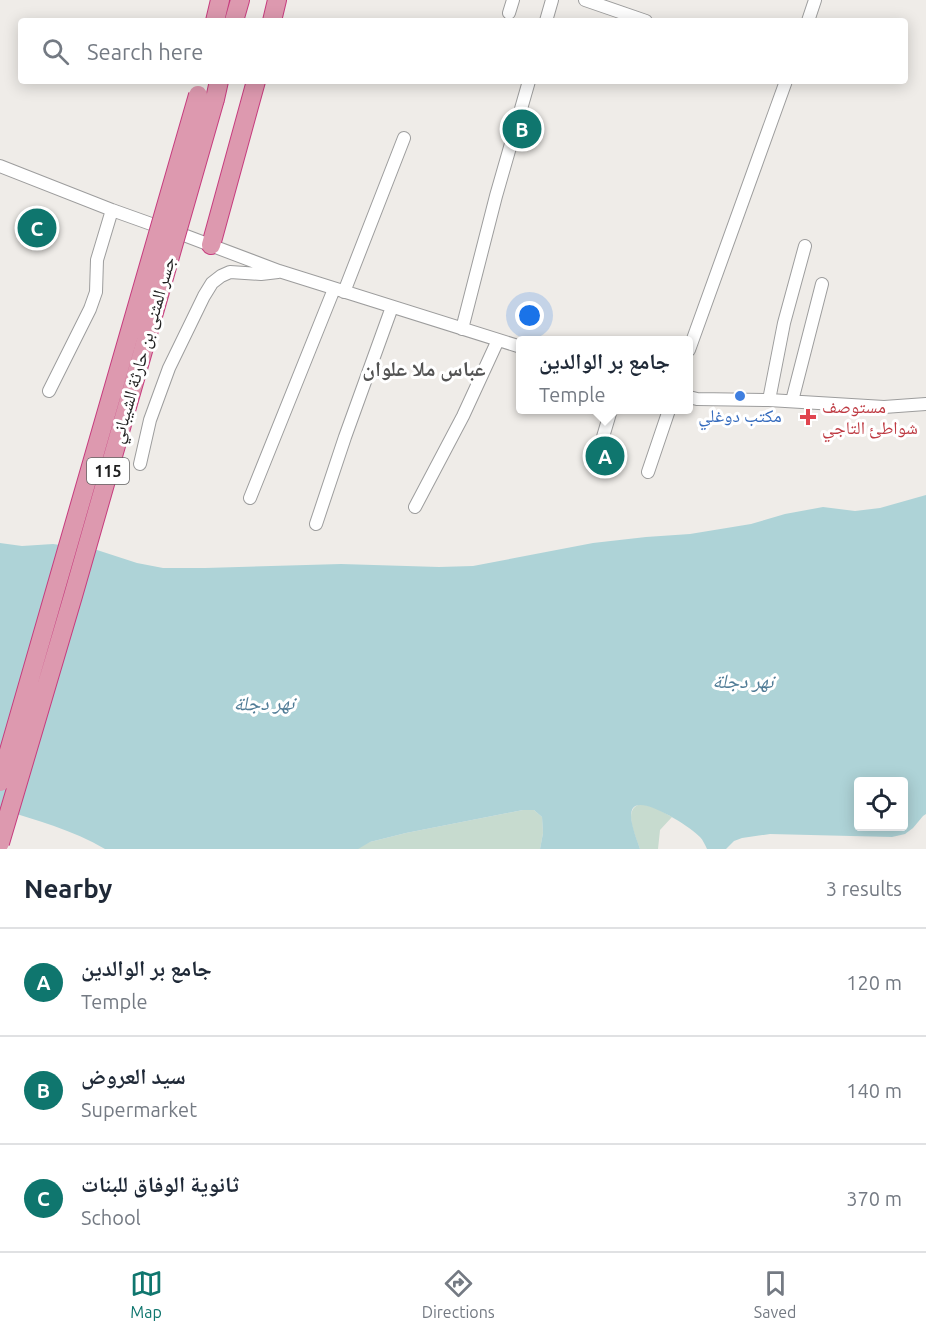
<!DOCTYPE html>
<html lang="en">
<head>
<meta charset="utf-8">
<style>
	body { margin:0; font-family:Ubuntu,"Noto Naskh Arabic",sans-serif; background:#f2f2f3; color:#1f2937 }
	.controls { position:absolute; right:18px; bottom:18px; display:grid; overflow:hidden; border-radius:6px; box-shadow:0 3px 15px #0003 }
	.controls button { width:54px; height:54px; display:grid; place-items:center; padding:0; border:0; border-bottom:2px solid #e0e1e3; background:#fff; color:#1f2937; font:30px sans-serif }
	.you { position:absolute; left:530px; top:316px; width:21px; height:21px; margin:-15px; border:4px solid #fff; border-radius:50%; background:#1a73e8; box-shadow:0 0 0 9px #1a73e833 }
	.badge { display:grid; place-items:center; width:39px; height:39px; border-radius:50%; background:#0f766e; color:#fff; font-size:20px; font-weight:700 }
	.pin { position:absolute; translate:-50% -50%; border:3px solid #fff; box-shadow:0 2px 6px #0006 }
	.popup { position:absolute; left:516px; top:336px; width:177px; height:78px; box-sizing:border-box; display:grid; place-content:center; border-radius:6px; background:#fff; filter:drop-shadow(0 2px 4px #0005); font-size:20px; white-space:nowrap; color:#747a83 }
	.popup b { font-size:22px; color:#1f2937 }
	.popup::after { content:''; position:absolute; left:50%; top:100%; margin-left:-12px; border:12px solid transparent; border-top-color:#fff }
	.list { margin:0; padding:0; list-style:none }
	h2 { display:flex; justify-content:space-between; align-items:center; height:78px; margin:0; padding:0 24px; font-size:26px }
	h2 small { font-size:20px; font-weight:400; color:#747a83 }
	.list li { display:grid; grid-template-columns:39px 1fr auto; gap:18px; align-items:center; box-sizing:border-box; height:108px; padding:0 24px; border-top:2px solid #e0e1e3 }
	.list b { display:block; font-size:22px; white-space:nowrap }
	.list p { margin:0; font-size:20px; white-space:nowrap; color:#747a83 }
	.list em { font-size:20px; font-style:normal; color:#747a83 }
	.icon { flex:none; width:33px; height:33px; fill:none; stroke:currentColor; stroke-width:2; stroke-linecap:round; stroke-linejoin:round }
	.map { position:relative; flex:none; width:926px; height:849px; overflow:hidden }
	.search { position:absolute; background:#fff; box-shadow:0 3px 15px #0003; left:18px; right:18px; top:18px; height:66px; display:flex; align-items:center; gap:15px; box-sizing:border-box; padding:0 21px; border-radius:6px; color:#747a83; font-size:22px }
	.sheet { height:402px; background:#fff }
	nav { display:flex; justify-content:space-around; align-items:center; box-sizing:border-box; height:84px; border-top:2px solid #e0e1e3; background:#fff; font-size:16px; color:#747a83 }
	nav a { display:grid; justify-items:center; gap:3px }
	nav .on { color:#0f766e }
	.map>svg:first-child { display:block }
	.wetland { fill:#c7dbcf }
	.water { fill:#aed3d7; fill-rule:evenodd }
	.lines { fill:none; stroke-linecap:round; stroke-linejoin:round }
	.minor-casing { stroke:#9d9d9d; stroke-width:14 }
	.highway-casing { stroke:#c63c7e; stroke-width:20 }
	.minor { stroke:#fff; stroke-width:12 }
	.highway { stroke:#dd99af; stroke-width:18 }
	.highway-bridge-casing { stroke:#c63c7e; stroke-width:20; stroke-linecap:butt }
	.highway-bridge { stroke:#dd99af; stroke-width:18 }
	.shop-dot { fill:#3f7fe0; stroke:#fff; stroke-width:2 }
	.health-dot { fill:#e0444e; stroke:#fff; stroke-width:2 }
	.labels { text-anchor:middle; stroke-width:6; stroke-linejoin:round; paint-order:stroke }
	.shield { fill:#fff; stroke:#636363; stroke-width:1.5 }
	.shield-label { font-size:16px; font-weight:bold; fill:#202020 }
	.street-label { font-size:18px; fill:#202020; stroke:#fff }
	.health-label { font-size:18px; fill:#be3a42; stroke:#fff; text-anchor:start }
	.shop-label { font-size:18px; fill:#366cbe; stroke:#fff }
	.water-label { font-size:20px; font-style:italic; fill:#507c96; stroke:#fff }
	.quarter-label { font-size:21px; font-weight:bold; fill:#535353; stroke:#fff }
</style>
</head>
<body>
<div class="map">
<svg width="926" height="849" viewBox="0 0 926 849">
	<rect width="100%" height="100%" fill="#efece8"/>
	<!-- wetland -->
	<path class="wetland" d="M642 804 656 808 672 817 660 830 658 849H640C636 837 621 807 642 804Z
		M523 810H534L542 817 543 833 540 849H317L370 842 406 833Z"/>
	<!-- water -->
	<path class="water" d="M926 495V814L923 816 913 828 905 834 892 837 770 834 742 838 734 841 726 849H707C705 845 703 840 700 837 692 828 642 795 633 808 627 817 637 839 640 849H540L543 833 542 817 534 810H523L406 833 370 842 358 849H105C73 830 36 820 0 809V543L22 546 53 544 97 550 137 563 163 568H205L341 564 439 567 473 566 593 543 646 537 690 534 751 524 785 514 823 507 855 511 880 508ZM858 782H904V826H858Z"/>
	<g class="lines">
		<defs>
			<path id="minor" d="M585 0 646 21
				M509 13 513 0
				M546 21 552 0
				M808 21 815 0
				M0 166 112 210 154 225
				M181 234 279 271 521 347
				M344 292 404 138
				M462 329 496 196 529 81
				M689 350 786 81
				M49 391 90 309 96 292 97 260 112 210
				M689 397 697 399 769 400 884 407 926 404
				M769 400 784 323 805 246
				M792 401 822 284
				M140 464 150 420 169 368 204 296 212 283 221 276 230 272 261 274 278 272
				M594 467 611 410
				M648 472 669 410
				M250 498 334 289
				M415 507 463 416 498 340
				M316 524 345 437 392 307"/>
			<path id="highway" d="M215 21 220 0
				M234 21 240 0
				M272 21 277 0
				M215 99 219 81
				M211 245 256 81"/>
		</defs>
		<!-- minor casing -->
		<use href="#minor" class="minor-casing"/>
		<!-- highway casing -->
		<use href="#highway" class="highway-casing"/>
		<!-- minor -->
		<use href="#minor" class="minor"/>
		<!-- highway -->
		<use href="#highway" class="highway"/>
		<defs>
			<path id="highway-bridge" d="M0 782 198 95
				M0 843 73 596 215 99"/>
		</defs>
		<!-- highway-bridge casing -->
		<use href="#highway-bridge" class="highway-bridge-casing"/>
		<!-- highway-bridge -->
		<use href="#highway-bridge" class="highway-bridge"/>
	</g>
	<!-- markers -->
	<circle class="shop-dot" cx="740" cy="396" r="6"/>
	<path class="health-dot" d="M805 408h6v6h6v6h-6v6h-6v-6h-6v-6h6z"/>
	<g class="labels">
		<!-- shield labels -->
		<rect class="shield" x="87" y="458" width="42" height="26" rx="4.5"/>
		<g class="shield-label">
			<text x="108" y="477">115</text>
		</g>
		<!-- street labels -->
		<g class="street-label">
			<text transform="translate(143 350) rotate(-74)" y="6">جسر المثنى بن حارثة الشيباني</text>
		</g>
		<!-- health labels -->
		<g class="health-label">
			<text x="822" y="413">مستوصف<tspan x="822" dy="21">شواطئ التاجي</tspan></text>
		</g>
		<!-- shop labels -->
		<g class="shop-label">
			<text x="740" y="422">مكتب دوغلي</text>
		</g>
		<!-- water labels -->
		<g class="water-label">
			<text x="743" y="688">نهر دجلة</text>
			<text transform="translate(264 703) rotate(-1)" y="7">نهر دجلة</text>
		</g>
		<!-- quarter labels -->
		<g class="quarter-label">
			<text x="424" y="376">عباس ملا علوان</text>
		</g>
	</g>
</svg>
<div class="controls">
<button><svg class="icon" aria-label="locate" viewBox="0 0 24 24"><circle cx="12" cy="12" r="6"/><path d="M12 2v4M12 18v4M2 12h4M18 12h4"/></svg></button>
</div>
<div class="you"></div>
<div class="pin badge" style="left:605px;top:456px">A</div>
<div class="popup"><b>جامع بر الوالدين</b>Temple</div>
<div class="pin badge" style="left:522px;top:129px">B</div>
<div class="pin badge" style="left:37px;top:228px">C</div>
<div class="search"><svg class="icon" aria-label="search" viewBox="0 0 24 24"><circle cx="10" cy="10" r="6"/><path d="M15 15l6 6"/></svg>Search here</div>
</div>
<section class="sheet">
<h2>Nearby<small>3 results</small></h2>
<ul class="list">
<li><span class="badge">A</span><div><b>جامع بر الوالدين</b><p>Temple</p></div><em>120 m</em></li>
<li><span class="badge">B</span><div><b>سيد العروض</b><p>Supermarket</p></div><em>140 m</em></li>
<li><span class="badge">C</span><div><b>ثانوية الوفاق للبنات</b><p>School</p></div><em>370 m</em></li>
</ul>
</section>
<nav>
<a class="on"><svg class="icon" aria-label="map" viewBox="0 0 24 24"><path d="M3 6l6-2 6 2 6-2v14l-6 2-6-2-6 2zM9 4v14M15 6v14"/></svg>Map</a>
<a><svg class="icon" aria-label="directions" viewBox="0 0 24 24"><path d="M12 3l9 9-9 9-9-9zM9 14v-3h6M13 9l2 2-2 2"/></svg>Directions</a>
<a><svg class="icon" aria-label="saved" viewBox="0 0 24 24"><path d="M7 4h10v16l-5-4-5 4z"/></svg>Saved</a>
</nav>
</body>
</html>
